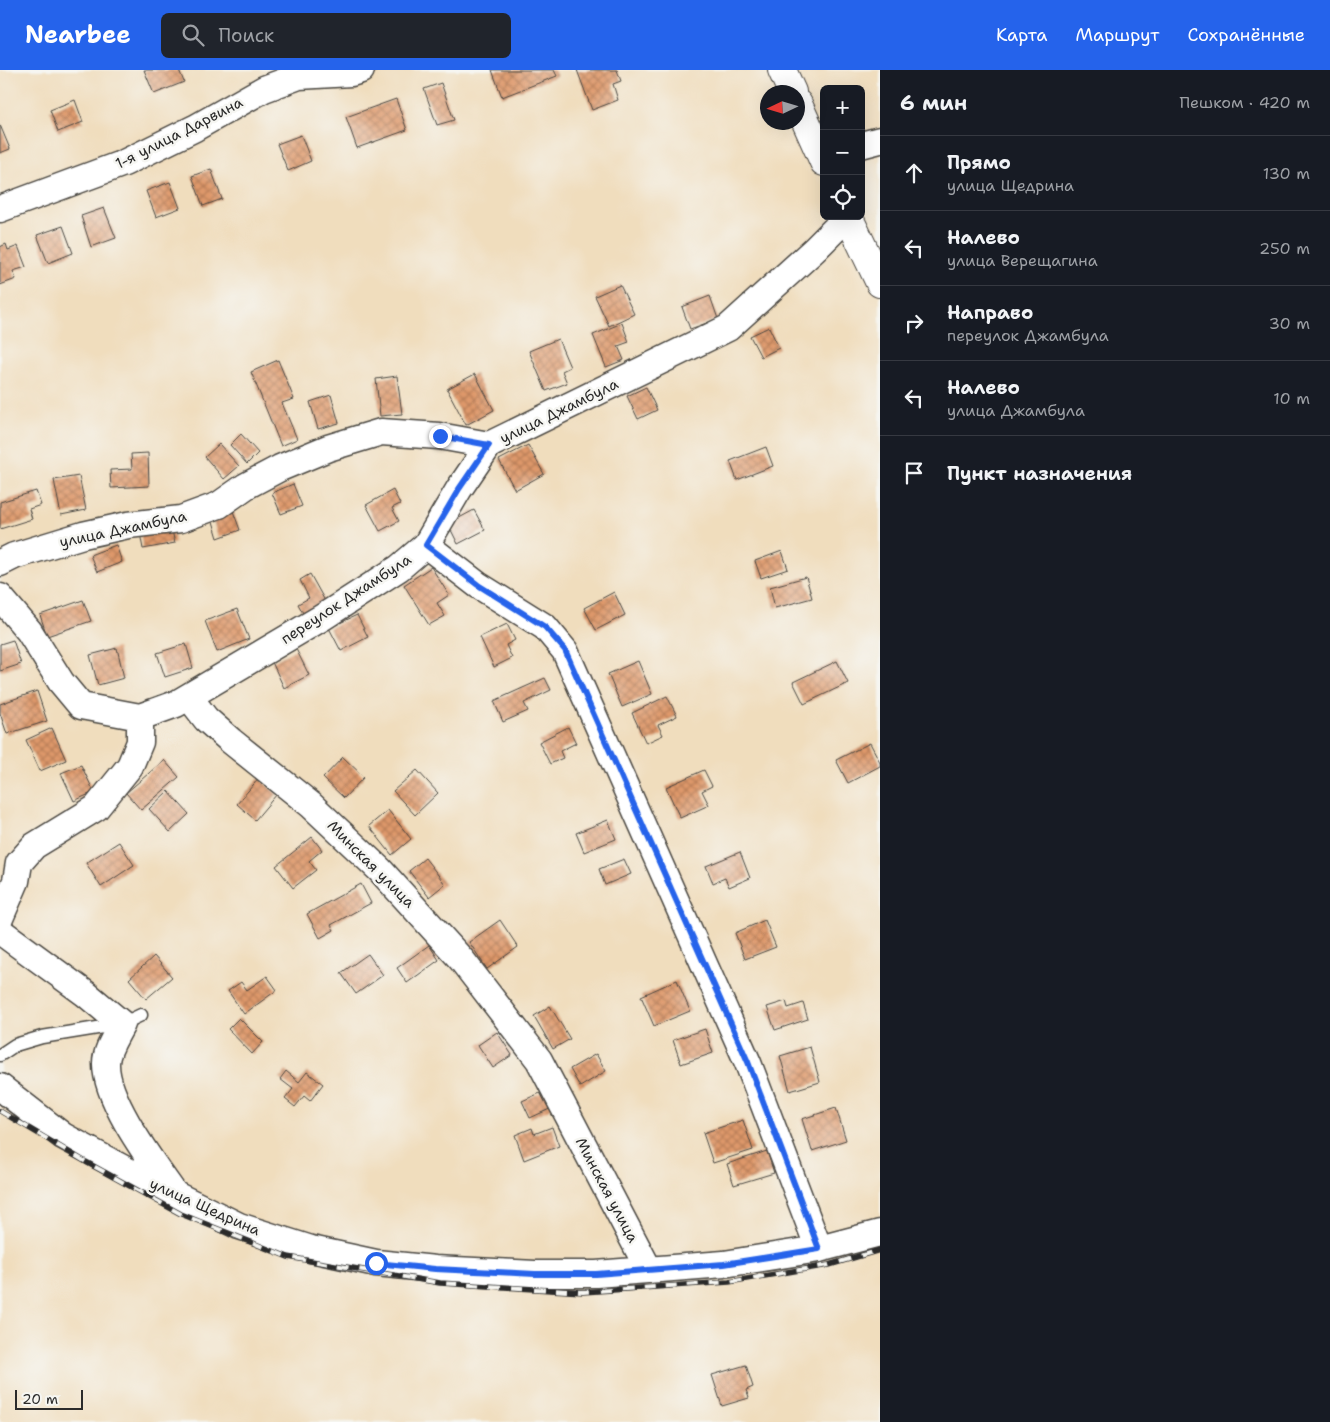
<!DOCTYPE html>
<html lang="ru">
<head>
<meta charset="utf-8">
<style>
	body { margin:0; font-family:"Shantell Sans",sans-serif; background:#20242c; color:#f1f3f6 }
	.controls { position:absolute; right:15px; top:15px; display:grid; overflow:hidden; border-radius:8px; box-shadow:0 5px 20px #0002 }
	.controls button { width:45px; height:45px; display:grid; place-items:center; padding:0; border:0; border-bottom:1px solid #363941; background:#171b24; color:#f1f3f6; font:25px sans-serif }
	.compass { position:absolute; left:760px; top:15px; width:45px; height:45px; border-radius:50%; background:#171b24; box-shadow:0 5px 20px #0002; rotate:266deg }
	.scale { position:absolute; left:15px; bottom:12px; width:68px; box-sizing:border-box; padding-left:5px; border:2px solid #2b2b2b; border-top:0; font-size:14px; line-height:18px; white-space:nowrap; color:#2b2b2b; -webkit-text-stroke:4px #f6f6f2; paint-order:stroke }
	.stop { position:absolute; width:15px; height:15px; margin:-11px; border:4px solid #2563eb; border-radius:50%; background:#fff }
	.stop.end { background:#2563eb; border-color:#fff; box-shadow:0 1px 5px #0008 }
	.list { margin:0; padding:0; list-style:none }
	h2 { display:flex; justify-content:space-between; align-items:center; height:65px; margin:0; padding:0 20px; font-size:21px }
	h2 small { font-size:16px; font-weight:400; color:#9ea1a6 }
	.list li { display:grid; grid-template-columns:32px 1fr auto; gap:15px; align-items:center; box-sizing:border-box; height:75px; padding:0 20px; border-top:1px solid #363941 }
	.list b { display:block; font-size:19px; white-space:nowrap }
	.list p { margin:0; font-size:16px; white-space:nowrap; color:#9ea1a6 }
	.list em { font-size:16px; font-style:normal; color:#9ea1a6 }
	.icon { flex:none; width:28px; height:28px; fill:none; stroke:currentColor; stroke-width:2; stroke-linecap:round; stroke-linejoin:round }
	.map { position:relative; flex:none; width:880px; height:1352px; overflow:hidden }
	header { display:flex; align-items:center; gap:30px; box-sizing:border-box; height:70px; padding:0 25px; background:#2563eb; color:#fff }
	header strong { font-size:24px }
	nav { display:flex; gap:28px; margin-inline-start:auto; font-size:18px }
	.search { width:350px; height:45px; background:#20242c; display:flex; align-items:center; gap:12px; box-sizing:border-box; padding:0 18px; border-radius:8px; color:#9ea1a6; font-size:19px }
	main { display:flex }
	aside { flex:1; background:#171b24 }
	.map>svg:first-child { display:block }
	.building { fill:url(#building-cross-hatch) }
	.lines { fill:none; stroke-linecap:round; stroke-linejoin:round }
	.lane-casing { stroke:#494641; stroke-width:15 }
	.street-casing { stroke:#494641; stroke-width:29 }
	.secondary-casing { stroke:#494641; stroke-width:30 }
	.lane { stroke:#fff; stroke-width:12 }
	.street { stroke:#fff; stroke-width:26 }
	.secondary { stroke:#fff; stroke-width:28 }
	.rail-casing { stroke:#2b2b2b; stroke-width:5.5 }
	.rail { stroke:#f6f6f2; stroke-width:4; stroke-dasharray:11; stroke-linecap:butt }
	.route { stroke:#2563eb; stroke-width:6 }
	.labels { text-anchor:middle; stroke-width:5; stroke-linejoin:round; paint-order:stroke }
	.street-label { font-size:15px; fill:#2b2b2b; stroke:#f6f6f2 }
</style>
</head>
<body>
<header>
<strong>Nearbee</strong>
<div class="search"><svg class="icon" aria-label="search" viewBox="0 0 24 24"><circle cx="10" cy="10" r="6"/><path d="M15 15l6 6"/></svg>Поиск</div>
<nav><a>Карта</a><a>Маршрут</a><a>Сохранённые</a></nav>
</header>
<main>
<div class="map">
<svg width="880" height="1352" viewBox="0 0 880 1352">
	<defs>
		<pattern id="building-cross-hatch" width="8" height="8" patternUnits="userSpaceOnUse" patternTransform="scale(1.25)"><rect width="8" height="8" fill="#de986a"/><path d="M0 0l8 8M0 8l8-8" fill="none" stroke="#b47c57"/></pattern>
	</defs>
	<rect width="100%" height="100%" fill="#f6f6f2"/>
	<filter id="ink" filterUnits="userSpaceOnUse"><feTurbulence type="fractalNoise" baseFrequency=".02" numOctaves="2"/><feDisplacementMap in="SourceGraphic" scale="10" xChannelSelector="R" yChannelSelector="G"/><feConvolveMatrix kernelMatrix="1 2 1 2 8 2 1 2 1" color-interpolation-filters="sRGB"/></filter>
	<filter id="wash" filterUnits="userSpaceOnUse"><feTurbulence type="fractalNoise" baseFrequency=".0096" numOctaves="4" result="noise"/><feDisplacementMap in="SourceGraphic" scale="20" xChannelSelector="R" yChannelSelector="G"/><feGaussianBlur stdDeviation="1.12" result="paint"/><feColorMatrix in="noise" values="0 0 0 0 0 0 0 0 0 0 0 0 0 0 0 0 0 1.4 0 .05"/><feComposite in="paint" operator="in"/></filter>
	<g filter="url(#wash)">
		<rect width="100%" height="100%" fill="#f0ddbd"/>
		<g id="blocks">
			<!-- building -->
			<path class="building" d="M144 0H179L184 12 154 24Z
				M492 0H554L557 6 502 27Z
				M577 0H617L621 11 613 14 618 30 592 40Z
				M441 13 454 50 437 55 424 19Z
				M396 29 407 60 357 78 346 47Z
				M75 30 83 52 58 62 50 40Z
				M0 55 10 79 0 83Z
				M301 65 311 91 288 101 277 74Z
				M211 99 222 129 203 136 192 106Z
				M170 112 180 138 156 147 146 121Z
				M104 138 116 168 91 177 81 146Z
				M63 156 73 183 48 193 37 165Z
				M6 174 8 180 18 176 26 197 13 201 16 209 0 215V177Z
				M620 215 634 244 609 256 595 226Z
				M710 226 718 249 690 259 682 237Z
				M622 253 629 272 618 276 624 290 606 297 593 265Z
				M769 257 779 278 761 287 750 266Z
				M558 269 570 297 562 301 567 313 546 321 529 281Z
				M278 290 294 329 282 333 297 369 281 376 251 302Z
				M475 304 494 340 466 355 447 319Z
				M397 306 402 344 380 346 376 309Z
				M646 317 657 340 638 349 627 326Z
				M331 325 339 353 318 359 310 332Z
				M241 364 258 383 247 394 230 375Z
				M219 374 239 396 224 409 205 387Z
				M528 375 544 404 515 420 499 390Z
				M766 377 773 396 737 410 730 391Z
				M148 383 149 416 111 418 110 400 132 399 131 384Z
				M79 406 86 440 61 445 54 410Z
				M293 414 302 436 281 444 272 423Z
				M393 420 400 434 392 438 399 451 380 461 366 435Z
				M36 421 41 435 29 439 32 449 0 459V432Z
				M474 440 485 460 458 474 448 454Z
				M233 441 240 460 218 468 212 448Z
				M171 457 175 473 143 479 140 463Z
				M116 475 122 492 97 502 90 485Z
				M782 481 788 499 761 508 755 491Z
				M431 497 449 525 437 533 445 546 429 555 404 515Z
				M310 504 325 531 303 543 298 534 309 528 300 510Z
				M806 507 812 528 775 538 770 517Z
				M614 522 625 545 596 560 584 538Z
				M83 530 91 551 47 566 40 545Z
				M237 539 249 569 217 582 205 551Z
				M357 545 368 567 341 581 329 558Z
				M507 554 515 570 506 575 512 588 494 597 480 567Z
				M13 570 21 594 0 601V574Z
				M186 574 193 598 165 607 157 583Z
				M117 578 124 608 98 615 90 585Z
				M296 579 309 605 284 618 272 592Z
				M638 591 652 624 622 637 608 604Z
				M837 591 848 613 804 634 793 612Z
				M545 608 551 620 524 633 528 641 503 652 494 631Z
				M37 621 47 651 7 664 0 643V634Z
				M667 626 677 646 658 655 663 665 646 673 632 643Z
				M568 657 576 673 560 681 563 688 550 694 539 672Z
				M52 658 66 690 40 701 26 670Z
				M870 673 880 692V696L848 713 836 690Z
				M343 687 364 707 344 728 323 708Z
				M164 690 179 707 141 740 126 723Z
				M81 695 94 722 74 731 61 703Z
				M417 700 438 723 415 745 393 721Z
				M704 700 712 716 702 721 709 735 680 748 666 717Z
				M259 708 277 724 255 750 237 734Z
				M168 721 189 744 170 762 149 739Z
				M388 740 411 769 392 785 369 756Z
				M608 750 616 769 584 782 576 763Z
				M312 767 322 780 309 791 316 800 293 818 276 796Z
				M119 772 134 795 101 817 86 793Z
				M740 782 750 808 729 817 725 808 713 813 706 796Z
				M425 788 445 814 429 827 409 801Z
				M624 789 631 804 605 815 599 799Z
				M361 814 371 833 331 855 334 860 320 868 307 844Z
				M500 850 518 877 487 899 469 872Z
				M765 850 776 877 745 889 735 863Z
				M429 875 439 890 407 913 397 898Z
				M368 884 383 905 356 924 341 903Z
				M154 886 172 907 146 929 129 909Z
				M267 906 277 920 244 944 228 921 241 912 247 920Z
				M677 910 690 941 654 956 641 926Z
				M786 931 788 938 803 933 808 949 775 960 767 937Z
				M550 936 570 969 553 979 534 946Z
				M239 948 263 972 252 984 228 959Z
				M705 959 713 983 681 994 673 970Z
				M497 962 512 985 493 998 478 975Z
				M810 977 820 1012 790 1021 780 986Z
				M596 984 606 1001 580 1017 570 999Z
				M286 1001 299 1012 307 1002 323 1014 310 1031 304 1026 295 1037 285 1029 293 1019 280 1009Z
				M547 1020 554 1037 530 1048 522 1031Z
				M836 1038 846 1070 812 1081 802 1049Z
				M743 1050 753 1080 713 1093 703 1063Z
				M552 1057 559 1076 524 1090 515 1065 532 1058 534 1064Z
				M767 1081 774 1103 734 1115 727 1094Z
				M746 1295 753 1317 746 1320 749 1328 722 1336 712 1305Z"/>
		</g>
	</g>
	<g filter="url(#ink)">
		<use href="#blocks" fill-opacity="0" stroke="#494641" stroke-width="1"/>
		<g class="lines">
			<defs>
				<path id="lane" d="M0 985 15 975 42 967 122 954 141 945"/>
				<path id="street" d="M861 75 880 70
					M0 139 124 93 195 58 264 19 299 6 351 3 361 0
					M426 475 478 515 545 557 565 581 748 993 819 1179
					M0 493 14 486 83 465 128 455 181 449 219 435 246 416 280 398 328 378 381 362 439 366 489 375 728 258 814 180 848 146
					M0 527 29 561 61 612 81 636 140 647 176 634 323 547 399 498 426 475 459 419 489 375
					M189 627 206 649 231 671 311 735 380 800 461 889 539 990 649 1200
					M0 848 16 811 19 793 34 776 96 738 130 696 140 672V647
					M0 861 86 924 122 954C116 966 106 980 106 993 105 1030 152 1092 173 1122
					M0 1017 63 1066 137 1106 239 1156 311 1179 376 1193 435 1199 535 1204H596L724 1194 819 1179 880 1163"/>
				<path id="secondary" d="M782 0 792 22
					M798 34 824 92
					M848 146 880 213"/>
			</defs>
			<!-- lane casing -->
			<use href="#lane" class="lane-casing"/>
			<!-- street casing -->
			<use href="#street" class="street-casing"/>
			<!-- secondary casing -->
			<use href="#secondary" class="secondary-casing"/>
			<!-- lane -->
			<use href="#lane" class="lane"/>
			<!-- street -->
			<use href="#street" class="street"/>
			<!-- secondary -->
			<use href="#secondary" class="secondary"/>
			<defs>
				<path id="rail" d="M0 1041 86 1092 181 1144 288 1187 440 1213 583 1222 729 1212 829 1195 880 1180"/>
			</defs>
			<!-- rail casing -->
			<use href="#rail" class="rail-casing"/>
			<!-- rail -->
			<use href="#rail" class="rail"/>
		</g>
	</g>
	<g class="lines" filter="url(#ink)">
		<!-- route -->
		<path class="route" d="M376 1193 435 1199 535 1204H596L724 1194 819 1179 748 992 565 580 545 557 478 515 426 475 459 419 489 375 440 366"/>
	</g>
	<g class="labels">
		<!-- street labels -->
		<g class="street-label">
			<text transform="translate(179 63) rotate(-27)" y="5">1-я улица Дарвина</text>
			<text transform="translate(559 341) rotate(-26)" y="5">улица Джамбула</text>
			<text transform="translate(123 459) rotate(-12)" y="5">улица Джамбула</text>
			<text transform="translate(346 529) rotate(-33)" y="5">переулок Джамбула</text>
			<text transform="translate(371 794) rotate(45)" y="5">Минская улица</text>
			<text transform="translate(607 1120) rotate(62)" y="5">Минская улица</text>
			<text transform="translate(205 1137) rotate(24)" y="5">улица Щедрина</text>
		</g>
	</g>
</svg>
<div class="controls">
<button>+</button>
<button>−</button>
<button><svg class="icon" aria-label="locate" viewBox="0 0 24 24"><circle cx="12" cy="12" r="6"/><path d="M12 2v4M12 18v4M2 12h4M18 12h4"/></svg></button>
</div>
<svg class="compass" viewBox="-18 -18 36 36"><path d="M0-13l5 13h-10z" fill="#e53935"/><path d="M0 13l5-13h-10z" fill="#9ea1a6"/></svg>
<div class="scale">20 m</div>
<div class="stop" style="left:376px;top:1193px"></div>
<div class="stop end" style="left:440px;top:366px"></div>
</div>
<aside>
<h2>6 мин<small>Пешком · 420 m</small></h2>
<ul class="list">
<li><svg class="icon" aria-label="ahead" viewBox="0 0 24 24"><path d="M12 20V5M6 11l6-6 6 6"/></svg><div><b>Прямо</b><p>улица Щедрина</p></div><em>130 m</em></li>
<li><svg class="icon" aria-label="left" viewBox="0 0 24 24"><path d="M17 20v-9H6M10 6l-5 5 5 5"/></svg><div><b>Налево</b><p>улица Верещагина</p></div><em>250 m</em></li>
<li><svg class="icon" aria-label="right" viewBox="0 0 24 24"><path d="M7 20v-9h11M14 6l5 5-5 5"/></svg><div><b>Направо</b><p>переулок Джамбула</p></div><em>30 m</em></li>
<li><svg class="icon" aria-label="left" viewBox="0 0 24 24"><path d="M17 20v-9H6M10 6l-5 5 5 5"/></svg><div><b>Налево</b><p>улица Джамбула</p></div><em>10 m</em></li>
<li><svg class="icon" aria-label="arrive" viewBox="0 0 24 24"><path d="M6 21V4h12l-3 4 3 4H6"/></svg><div><b>Пункт назначения</b></div></li>
</ul>
</aside>
</main>
</body>
</html>
